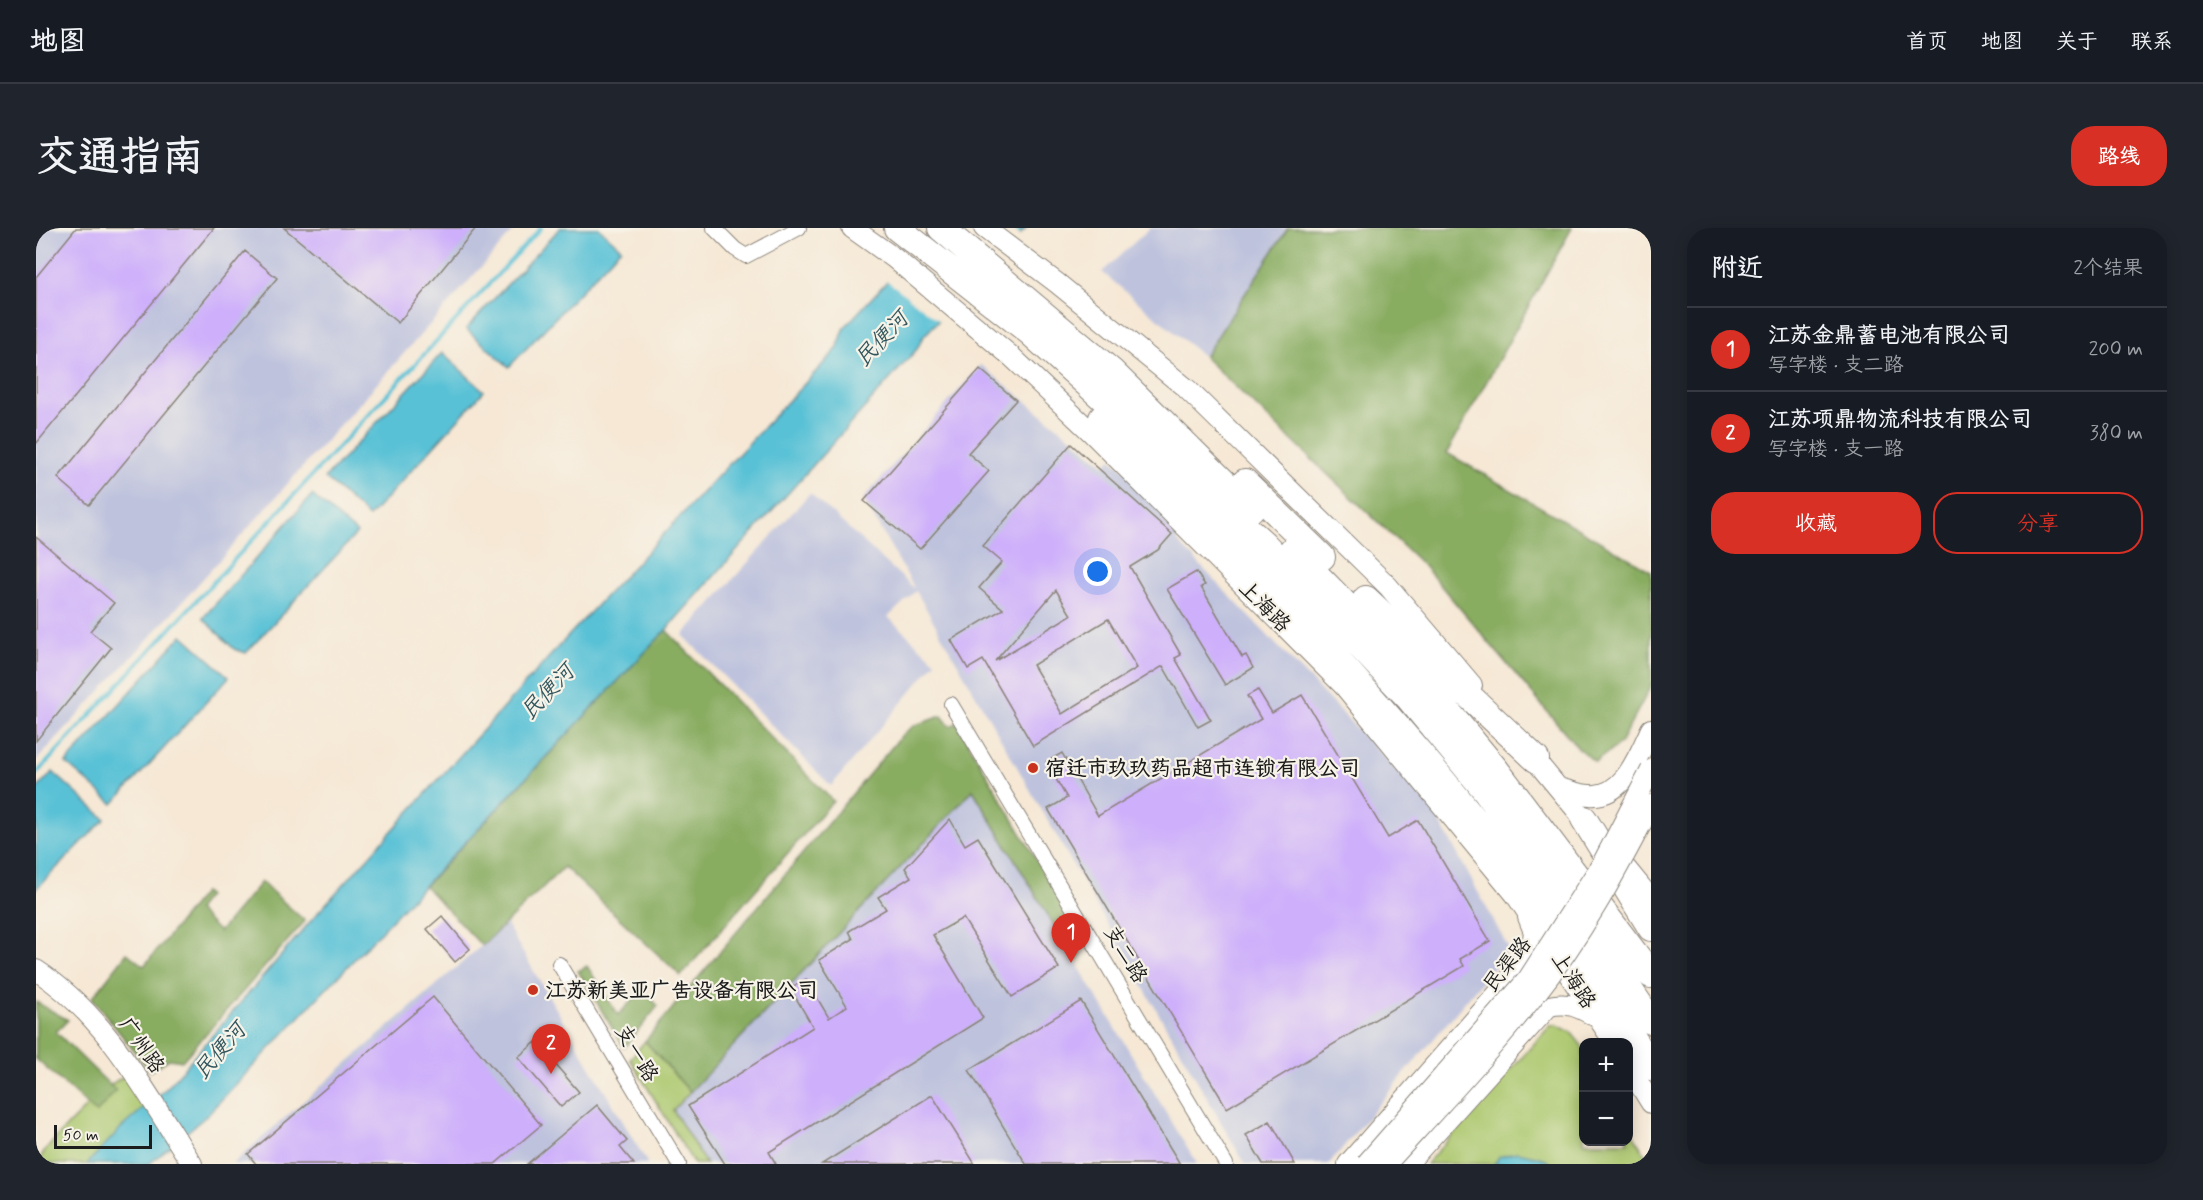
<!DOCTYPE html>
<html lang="zh">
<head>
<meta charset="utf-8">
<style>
	body { margin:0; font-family:Mynerve,"LXGW WenKai TC",sans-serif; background:#20242c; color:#f1f3f6 }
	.controls { position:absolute; right:18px; bottom:18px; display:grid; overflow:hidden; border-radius:12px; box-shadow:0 3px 15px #0003 }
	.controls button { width:54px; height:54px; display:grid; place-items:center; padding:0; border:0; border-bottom:2px solid #363941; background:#171b24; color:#f1f3f6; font:30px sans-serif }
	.scale { position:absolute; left:18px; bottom:15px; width:98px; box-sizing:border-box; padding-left:6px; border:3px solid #1c1c1c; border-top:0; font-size:16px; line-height:21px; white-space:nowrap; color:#1c1c1c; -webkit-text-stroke:4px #f7f3e8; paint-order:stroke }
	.you { position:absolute; left:1062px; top:344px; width:21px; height:21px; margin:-15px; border:4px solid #fff; border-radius:50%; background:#1a73e8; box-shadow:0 0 0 9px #1a73e833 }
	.badge { display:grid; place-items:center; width:39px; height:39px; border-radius:50%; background:#d93025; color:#fff; font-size:20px; font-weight:700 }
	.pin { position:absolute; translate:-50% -50px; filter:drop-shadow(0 2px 3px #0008) }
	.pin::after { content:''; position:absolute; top:32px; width:21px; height:18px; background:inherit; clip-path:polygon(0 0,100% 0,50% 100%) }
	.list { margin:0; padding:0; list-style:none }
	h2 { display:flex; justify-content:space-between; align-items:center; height:78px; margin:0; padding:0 24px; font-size:26px }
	h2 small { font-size:20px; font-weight:400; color:#9ea1a6 }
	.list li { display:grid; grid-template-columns:39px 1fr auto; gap:18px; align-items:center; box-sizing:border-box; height:84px; padding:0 24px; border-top:2px solid #363941 }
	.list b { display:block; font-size:22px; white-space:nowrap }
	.list p { margin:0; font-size:20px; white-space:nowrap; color:#9ea1a6 }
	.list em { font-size:20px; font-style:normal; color:#9ea1a6 }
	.actions { display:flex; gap:12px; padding:18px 24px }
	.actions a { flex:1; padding:14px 0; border:2px solid #d93025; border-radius:24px; text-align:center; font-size:21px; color:#d93025 }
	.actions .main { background:#d93025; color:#fff }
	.map { position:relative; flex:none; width:1615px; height:936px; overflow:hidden; border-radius:24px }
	header { display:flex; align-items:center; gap:36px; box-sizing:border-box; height:84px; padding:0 30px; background:#171b24; border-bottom:2px solid #363941 }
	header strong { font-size:28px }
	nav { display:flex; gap:33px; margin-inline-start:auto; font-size:21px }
	.intro { display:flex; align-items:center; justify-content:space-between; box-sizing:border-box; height:144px; padding:0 36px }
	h1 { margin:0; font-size:42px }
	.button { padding:15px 27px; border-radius:24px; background:#d93025; color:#fff; font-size:21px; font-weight:700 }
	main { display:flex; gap:36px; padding:0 36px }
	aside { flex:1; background:#171b24; border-radius:24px; box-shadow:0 3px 15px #0003 }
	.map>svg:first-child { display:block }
	.industrial { fill:#bec2dd }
	.green { fill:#abc76d; stroke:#647244; stroke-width:1.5 }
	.forest { fill:#88ac60; stroke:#52643e; stroke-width:1.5 }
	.water { fill:#59c1d6; stroke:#3a6e79; stroke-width:1.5 }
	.pier { fill:#f6e8d5 }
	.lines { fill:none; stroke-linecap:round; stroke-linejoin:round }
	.stream { stroke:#59c1d6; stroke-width:4 }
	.building { fill:#cdaffb; fill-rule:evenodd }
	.street-casing { stroke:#898278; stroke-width:16 }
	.secondary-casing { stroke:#898278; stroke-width:22 }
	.highway-casing { stroke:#898278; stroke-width:28 }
	.street { stroke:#fff; stroke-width:14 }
	.secondary { stroke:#fff; stroke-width:20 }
	.highway { stroke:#fff; stroke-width:26 }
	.secondary-bridge-casing { stroke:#898278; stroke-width:22; stroke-linecap:butt }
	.secondary-bridge { stroke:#fff; stroke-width:20 }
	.poi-dot { fill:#c8321e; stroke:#f7f3e8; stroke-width:2 }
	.labels { text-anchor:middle; stroke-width:4.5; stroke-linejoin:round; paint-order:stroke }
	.street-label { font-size:21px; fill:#1c1c1c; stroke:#f7f3e8 }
	.poi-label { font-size:21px; font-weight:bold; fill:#1c1c1c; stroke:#f7f3e8; text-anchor:start }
	.water-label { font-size:22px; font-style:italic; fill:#31565d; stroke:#f7f3e8 }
</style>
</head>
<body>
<header>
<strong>地图</strong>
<nav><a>首页</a><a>地图</a><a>关于</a><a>联系</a></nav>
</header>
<div class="intro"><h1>交通指南</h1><a class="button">路线</a></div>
<main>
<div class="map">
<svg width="1615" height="936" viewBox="0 0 1615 936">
	<rect width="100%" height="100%" fill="#f7f3e8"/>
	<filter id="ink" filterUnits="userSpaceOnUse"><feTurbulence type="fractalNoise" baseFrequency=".0167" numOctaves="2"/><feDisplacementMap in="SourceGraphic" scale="12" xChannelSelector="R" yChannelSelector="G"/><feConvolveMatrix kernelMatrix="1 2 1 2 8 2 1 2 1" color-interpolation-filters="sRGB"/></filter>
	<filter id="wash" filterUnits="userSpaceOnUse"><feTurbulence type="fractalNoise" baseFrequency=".008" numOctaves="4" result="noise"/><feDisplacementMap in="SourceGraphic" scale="24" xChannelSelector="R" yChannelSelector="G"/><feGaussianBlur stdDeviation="1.35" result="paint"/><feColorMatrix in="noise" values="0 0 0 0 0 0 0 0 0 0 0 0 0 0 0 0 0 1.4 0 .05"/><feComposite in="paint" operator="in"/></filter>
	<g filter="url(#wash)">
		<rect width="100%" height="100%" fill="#f6e8d5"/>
		<!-- industrial -->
		<path class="industrial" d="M0 0H480L140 381 0 533Z
			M1114 0H1252L1168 129 1066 44Z
			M945 137 1069 237 1075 231 1146 291 1141 313 1396 579 1473 721 1293 936H1209L880 363 852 389 900 434 795 558 647 407 774 265 879 361 827 271Z
			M937 562 1161 936H670L637 882Z
			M470 696 612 936H196Z"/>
		<!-- green -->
		<path class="green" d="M1521 797 1535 804 1547 819 1548 914H1592L1593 898 1614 936H1390L1514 798Z
			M609 813 654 864 637 882 670 936H658L594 831Z
			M90 847 111 878 51 936H0C12 915 69 857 90 847Z"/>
		<!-- forest -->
		<path class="forest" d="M1252 0H1536L1411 225 1615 343V458L1584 516 1559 534 1543 521 1388 338 1168 129Z
			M630 402 797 573 645 748 528 639 446 718 389 658Z
			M906 488 914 498 921 495 1045 708 1040 718 1046 727 1040 734 937 562 654 864 609 813 866 507 879 497Z
			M225 654 269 693 146 833 133 831 114 843 56 770 91 725 108 738 168 664 172 668 161 682 183 704Z
			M551 738 582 787 607 761 622 778 588 820 542 743Z
			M0 774 32 792 20 804 80 863 60 885 0 831Z"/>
		<!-- water -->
		<path class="water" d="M524 0H563L585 20 473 139 430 101Z
			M900 0H990L887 109 881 121 630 402 169 889 113 936H51L86 899 132 859 279 688 534 406 801 121 809 99Z
			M406 125 448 163 333 289 289 250Z
			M276 267 321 305 210 425 198 421 167 390Z
			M146 407 193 449 77 576 30 535Z
			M17 544 69 591 0 661V562Z
			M1481 924 1504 929 1517 936H1458L1463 929Z"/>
		<!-- pier -->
		<path class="pier" d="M896 0H976L986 9 905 94 850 52Z"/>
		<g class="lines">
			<!-- stream -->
			<path class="stream" d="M0 546 505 0"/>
		</g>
		<g id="blocks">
			<!-- building -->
			<path class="building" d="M40 0H178L0 216V49Z
				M248 0H440L362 95Z
				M209 23 241 50 53 277 22 250Z
				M944 141 980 172 932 225 953 243 884 321 828 273Z
				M1035 216 1136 306 1122 322 1094 339 1145 427 1139 430 1175 492 1162 499 1127 438 997 518 947 432 932 441 915 412 967 381 943 360 966 334 947 318ZM1020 362 1035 387 959 433ZM1072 391 1101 440 1026 486 997 437Z
				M0 309 78 375 54 403 75 420 0 513Z
				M1160 344 1169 357 1165 359 1206 429 1210 427 1217 440 1189 457 1131 361Z
				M1222 462 1236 485 1266 467 1352 610 1382 592 1454 713 1424 731 1428 738 1191 880 1012 581 1031 570 1010 534 1026 525 1062 588 1225 491 1211 468Z
				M914 591 929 617 942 609 1023 740 976 769 927 690 897 707 947 790 733 924 740 936H689L652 878 777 799 754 760 770 751 793 790 811 778 783 732 817 711 813 703 850 681 842 669 875 649 869 640Z
				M406 688 434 721 419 734 391 701Z
				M397 769 505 897 459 936H220L212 926Z
				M1045 773 1144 936H990L933 842Z
				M500 814 543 864 525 879 482 829Z
				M896 867 939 936H786Z
				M561 877 591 913 584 919 598 936H491Z
				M1234 893 1259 936H1227L1210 907Z"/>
		</g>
	</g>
	<g filter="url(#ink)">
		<use href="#blocks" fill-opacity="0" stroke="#898278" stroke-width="1.5"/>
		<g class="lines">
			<defs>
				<path id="street" d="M678 0 699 21 710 28 763 0
					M915 476 1190 936
					M523 736 643 936"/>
				<path id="secondary" d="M816 0 858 30 976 129 1055 204 1308 458 1479 666 1578 814
					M948 0 1021 55 1150 160 1352 358 1436 457
					M1490 521 1557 602
					M1526 561C1535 563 1545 567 1554 567 1588 570 1603 526 1615 501
					M1588 638 1615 671
					M0 742C71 788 111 866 156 936
					M1592 838 1615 875
					M1312 936 1471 755 1496 717 1498 704 1492 689
					M1371 936 1513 778C1533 773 1544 780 1562 790"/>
				<path id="highway" d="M861 0 995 105 1228 316 1372 469 1450 563 1562 715 1615 793
					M905 0 1076 144 1215 281
					M1066 190C1268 388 1466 597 1615 839
					M1209 254 1286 329
					M1256 322 1399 468 1461 543 1615 747
					M1330 371 1500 531
					M1548 591 1615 700"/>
			</defs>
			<!-- street casing -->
			<use href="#street" class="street-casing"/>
			<!-- secondary casing -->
			<use href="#secondary" class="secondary-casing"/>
			<!-- highway casing -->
			<use href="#highway" class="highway-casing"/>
			<!-- street -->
			<use href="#street" class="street"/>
			<!-- secondary -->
			<use href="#secondary" class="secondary"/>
			<!-- highway -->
			<use href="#highway" class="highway"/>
			<defs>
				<path id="secondary-bridge" d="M1330 936 1492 751 1566 636 1615 542
					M1350 936C1400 881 1452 826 1498 768 1545 709 1581 643 1615 577"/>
			</defs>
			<!-- secondary-bridge casing -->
			<use href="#secondary-bridge" class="secondary-bridge-casing"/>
			<!-- secondary-bridge -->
			<use href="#secondary-bridge" class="secondary-bridge"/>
		</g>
	</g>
	<!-- markers -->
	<g class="poi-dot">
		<circle cx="997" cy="540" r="6"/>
		<circle cx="497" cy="762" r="6"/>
	</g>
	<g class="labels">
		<!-- street labels -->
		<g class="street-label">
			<text transform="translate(1229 378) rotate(45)" y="7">上海路</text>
			<text transform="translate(1090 726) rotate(59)" y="7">支二路</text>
			<text transform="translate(1471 736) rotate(-52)" y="7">民渠路</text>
			<text transform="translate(1538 752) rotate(57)" y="7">上海路</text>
			<text transform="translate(106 817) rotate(55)" y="7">广州路</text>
			<text transform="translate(601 825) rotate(59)" y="7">支一路</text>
		</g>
		<!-- poi labels -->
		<g class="poi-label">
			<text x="1009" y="547">宿迁市玖玖药品超市连锁有限公司</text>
			<text x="509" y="769">江苏新美亚广告设备有限公司</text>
		</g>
		<!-- water labels -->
		<g class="water-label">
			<text transform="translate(845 110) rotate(-47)" y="8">民便河</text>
			<text transform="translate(511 463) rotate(-47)" y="8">民便河</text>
			<text transform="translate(183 822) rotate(-49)" y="8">民便河</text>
		</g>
	</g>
</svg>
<div class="controls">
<button>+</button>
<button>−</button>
</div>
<div class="scale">50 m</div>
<div class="you"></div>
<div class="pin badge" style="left:1035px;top:735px">1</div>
<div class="pin badge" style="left:515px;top:846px">2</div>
</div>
<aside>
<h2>附近<small>2个结果</small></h2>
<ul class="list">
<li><span class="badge">1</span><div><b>江苏金鼎蓄电池有限公司</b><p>写字楼 · 支二路</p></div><em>200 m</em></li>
<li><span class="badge">2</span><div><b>江苏项鼎物流科技有限公司</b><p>写字楼 · 支一路</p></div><em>380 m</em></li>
</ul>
<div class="actions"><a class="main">收藏</a><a>分享</a></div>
</aside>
</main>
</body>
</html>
